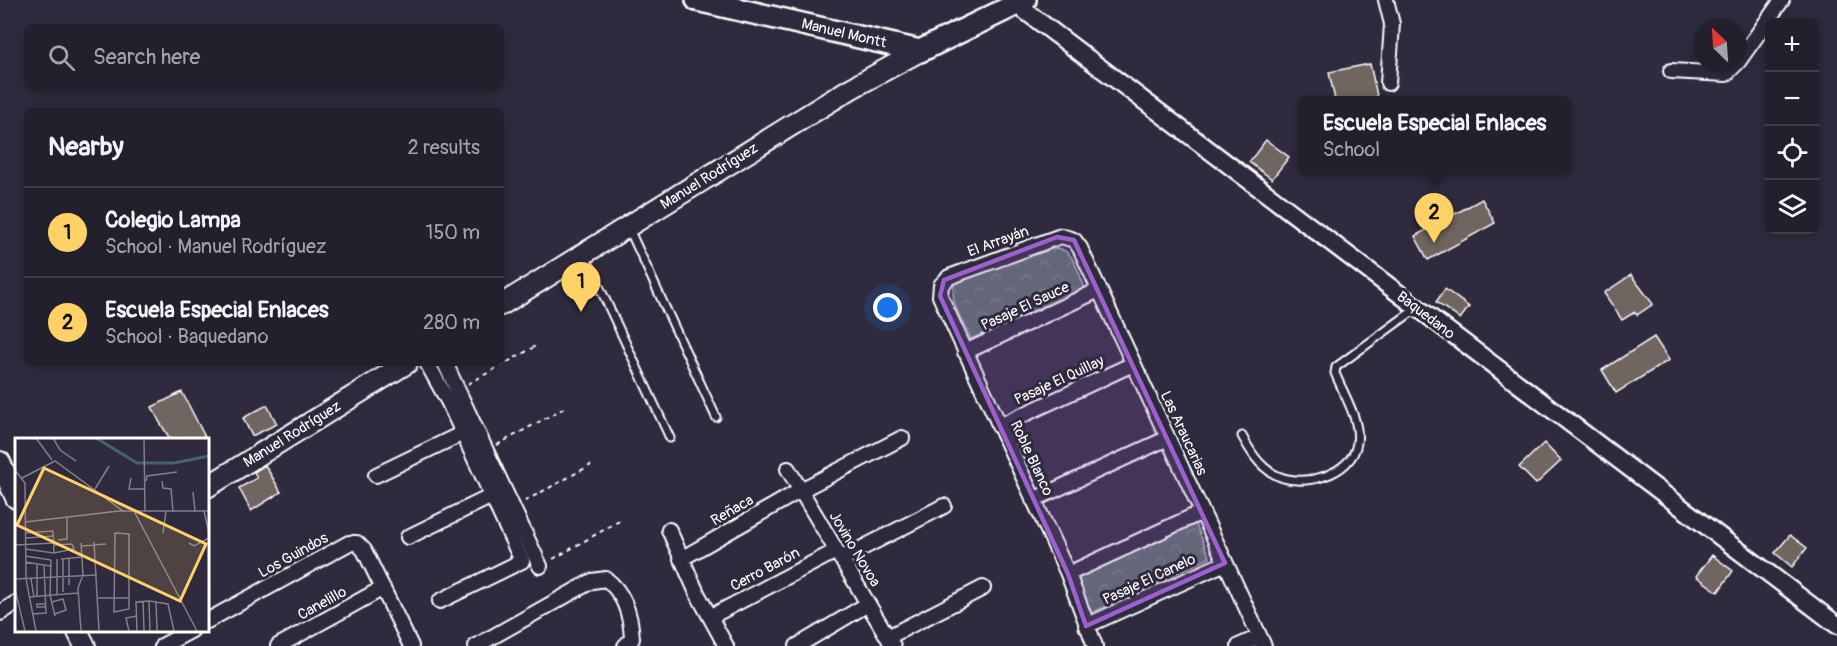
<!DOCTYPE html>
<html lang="en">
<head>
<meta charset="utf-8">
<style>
	body { margin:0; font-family:Pangolin,sans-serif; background:#2b2836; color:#f1f3f6 }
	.controls { position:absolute; right:18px; top:18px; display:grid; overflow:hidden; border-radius:9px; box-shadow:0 3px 15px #0003 }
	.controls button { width:54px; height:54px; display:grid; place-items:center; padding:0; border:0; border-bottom:2px solid #403e4a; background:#23202e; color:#f1f3f6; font:30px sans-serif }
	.compass { position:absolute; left:1693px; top:18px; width:54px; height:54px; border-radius:50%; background:#23202e; box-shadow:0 3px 15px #0003; rotate:335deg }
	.you { position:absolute; left:888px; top:308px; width:21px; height:21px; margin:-15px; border:4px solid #fff; border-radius:50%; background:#1a73e8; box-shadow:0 0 0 9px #1a73e833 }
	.badge { display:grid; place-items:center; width:39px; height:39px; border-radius:50%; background:#ffd166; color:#111; font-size:20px; font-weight:700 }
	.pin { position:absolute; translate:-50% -50px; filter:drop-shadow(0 2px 3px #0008) }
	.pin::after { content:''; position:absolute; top:32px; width:21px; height:18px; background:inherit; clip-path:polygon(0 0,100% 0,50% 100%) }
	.popup { position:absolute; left:1298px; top:96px; width:273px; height:78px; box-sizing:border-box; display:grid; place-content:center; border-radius:9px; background:#23202e; filter:drop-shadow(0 2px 4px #0005); font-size:20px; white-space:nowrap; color:#a3a3aa }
	.popup b { font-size:22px; color:#f1f3f6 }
	.popup::after { content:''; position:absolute; left:50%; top:100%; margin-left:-12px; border:12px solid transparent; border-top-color:#23202e }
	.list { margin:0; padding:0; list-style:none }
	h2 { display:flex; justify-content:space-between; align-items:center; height:78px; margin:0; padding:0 24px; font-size:26px }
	h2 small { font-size:20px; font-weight:400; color:#a3a3aa }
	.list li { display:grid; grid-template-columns:39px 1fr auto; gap:18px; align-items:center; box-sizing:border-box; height:90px; padding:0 24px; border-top:2px solid #403e4a }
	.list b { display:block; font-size:22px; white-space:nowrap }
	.list p { margin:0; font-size:20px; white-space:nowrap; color:#a3a3aa }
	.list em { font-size:20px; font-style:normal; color:#a3a3aa }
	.icon { flex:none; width:33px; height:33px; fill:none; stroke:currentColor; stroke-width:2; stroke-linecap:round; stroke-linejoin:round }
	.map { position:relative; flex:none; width:1837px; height:646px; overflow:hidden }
	.search { position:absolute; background:#23202e; box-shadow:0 3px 15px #0003; left:24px; top:24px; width:480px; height:66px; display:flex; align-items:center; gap:15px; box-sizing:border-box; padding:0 21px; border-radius:9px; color:#a3a3aa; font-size:22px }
	.panel { position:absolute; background:#23202e; box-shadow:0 3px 15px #0003; left:24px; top:108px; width:480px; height:258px; border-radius:9px }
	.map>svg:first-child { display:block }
	.park { fill:url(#park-crowns); stroke:#aab4b2; stroke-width:1.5 }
	.building { fill:#706560; stroke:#fff; stroke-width:1.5 }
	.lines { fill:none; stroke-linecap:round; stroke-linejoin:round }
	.service-casing { stroke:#fff; stroke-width:11 }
	.minor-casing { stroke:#fff; stroke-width:18 }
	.tertiary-casing { stroke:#fff; stroke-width:21 }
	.secondary-casing { stroke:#fff; stroke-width:24 }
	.primary-casing { stroke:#fff; stroke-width:26 }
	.path { stroke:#fff; stroke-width:2; stroke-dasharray:4.5 4.5; stroke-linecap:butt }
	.service { stroke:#2f2a3d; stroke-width:7 }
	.minor { stroke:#2f2a3d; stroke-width:14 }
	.tertiary { stroke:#2f2a3d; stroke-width:16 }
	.secondary { stroke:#2f2a3d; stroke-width:20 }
	.primary { stroke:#2f2a3d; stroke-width:21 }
	.marked { fill:#9c61cf; fill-opacity:0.2; stroke:#9c61cf; stroke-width:4.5; stroke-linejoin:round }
	.labels { text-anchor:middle; stroke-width:6; stroke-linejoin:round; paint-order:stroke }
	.street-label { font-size:15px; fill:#fff; stroke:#2f2a3d }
	.inset-river { fill:none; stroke:#486170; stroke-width:3 }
	.inset-road { fill:none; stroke:#827f8b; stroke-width:1.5 }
	.view { fill:#ffd166; fill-opacity:0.15; stroke:#ffd166; stroke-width:3 }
	.inset-edge { fill:none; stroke:#fff; stroke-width:3 }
</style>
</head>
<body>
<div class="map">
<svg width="1837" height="646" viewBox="0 0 1837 646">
	<defs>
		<pattern id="park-crowns" width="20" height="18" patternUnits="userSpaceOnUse" patternTransform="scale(1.5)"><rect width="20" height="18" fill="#546a65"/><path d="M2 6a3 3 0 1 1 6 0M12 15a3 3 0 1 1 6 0" fill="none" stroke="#6e807c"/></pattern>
	</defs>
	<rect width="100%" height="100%" fill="#2f2a3d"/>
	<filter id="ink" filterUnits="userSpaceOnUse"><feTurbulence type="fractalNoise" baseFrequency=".0167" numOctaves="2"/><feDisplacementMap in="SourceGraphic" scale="12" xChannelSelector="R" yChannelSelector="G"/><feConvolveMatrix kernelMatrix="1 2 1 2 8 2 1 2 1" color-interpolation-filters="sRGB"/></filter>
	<g filter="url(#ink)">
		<!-- park -->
		<path class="park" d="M1055 248C1074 248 1078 273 1085 288L971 339C964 324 947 298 955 282Z
			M1195 523 1210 558 1089 614 1078 576Z"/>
		<!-- building -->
		<path class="building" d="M1370 64 1378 100H1335L1329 72Z
			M1266 140 1289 157 1272 179 1249 162Z
			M1482 199 1495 223 1428 260 1415 236Z
			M1631 275 1653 304 1637 315 1635 312 1622 320 1604 293Z
			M1445 289 1469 307 1460 319 1436 302Z
			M1654 337 1669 360 1616 393 1602 370Z
			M182 392 206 439H170L159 421 152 407Z
			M267 405 277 424 252 436 243 418Z
			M1544 443 1561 461 1536 484 1519 467Z
			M265 465 281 492 251 511 239 488 257 478 254 472Z
			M1790 535 1807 548 1792 567 1775 553Z
			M1712 555 1733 571 1718 592 1696 576Z"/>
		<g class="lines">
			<defs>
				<path id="service" d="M629 229 716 417
					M585 256 670 438
					M1242 436C1250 451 1259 466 1274 474 1300 489 1352 476 1357 443 1361 421 1343 393 1335 373L1336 367 1417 308"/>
				<path id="minor" d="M1386 0 1392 24 1388 83
					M1738 62 1782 0
					M1671 71 1726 74 1737 63
					M965 352 1099 290
					M427 363 449 403 522 561 440 601
					M445 363 540 566
					M999 426 1133 364
					M788 469 893 646
					M376 475 463 433
					M1033 500 1168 438
					M669 530 697 593 726 646
					M408 537 492 496
					M681 559 801 490 902 438
					M841 559 944 506
					M1068 574 1202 512
					M0 613 16 603
					M710 617 836 551
					M207 621 349 543H357L364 550 411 646
					M1086 626 1225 563
					M888 637 983 588
					M162 646 192 630
					M278 646 383 588
					M476 646 592 581 606 579C624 593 631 616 632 639L625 646
					M797 646 868 604
					M1095 646 1068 574 940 296 941 285 949 277 1061 236 1074 240 1080 248 1264 646
					M1239 646 1259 637"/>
				<path id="tertiary" d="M1016 4 1837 625"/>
				<path id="secondary" d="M501 305 850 89 920 51
					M0 462 16 498
					M207 487 407 363
					M77 630 85 646"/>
				<path id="primary" d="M697 0 920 51 1025 0"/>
			</defs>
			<!-- service casing -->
			<use href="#service" class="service-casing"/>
			<!-- minor casing -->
			<use href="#minor" class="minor-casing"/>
			<!-- tertiary casing -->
			<use href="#tertiary" class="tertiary-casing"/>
			<!-- secondary casing -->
			<use href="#secondary" class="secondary-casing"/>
			<!-- primary casing -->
			<use href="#primary" class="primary-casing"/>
			<!-- path -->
			<path class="path" d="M468 384 536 346
				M497 445 566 407
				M525 501 591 465
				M553 559 621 520"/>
			<!-- service -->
			<use href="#service" class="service"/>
			<!-- minor -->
			<use href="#minor" class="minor"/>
			<!-- tertiary -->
			<use href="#tertiary" class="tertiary"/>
			<!-- secondary -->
			<use href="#secondary" class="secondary"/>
			<!-- primary -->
			<use href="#primary" class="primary"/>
		</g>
	</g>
	<!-- marked area -->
	<path class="marked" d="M1057 237 1074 240 1225 563 1086 626 1068 574 940 296 944 280Z"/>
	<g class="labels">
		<!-- street labels -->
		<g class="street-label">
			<text transform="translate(844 33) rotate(13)" y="5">Manuel Montt</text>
			<text transform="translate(709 176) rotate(-32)" y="5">Manuel Rodríguez</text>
			<text transform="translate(998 241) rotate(-20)" y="5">El Arrayán</text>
			<text transform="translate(1025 306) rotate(-25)" y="5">Pasaje El Sauce</text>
			<text transform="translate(1426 315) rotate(37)" y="5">Baquedano</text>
			<text transform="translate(1059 380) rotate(-25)" y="5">Pasaje El Quillay</text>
			<text transform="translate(1184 433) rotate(65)" y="5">Las Araucarias</text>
			<text transform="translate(292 434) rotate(-32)" y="5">Manuel Rodríguez</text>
			<text transform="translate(1032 458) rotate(65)" y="5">Roble Blanco</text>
			<text transform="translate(732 510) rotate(-30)" y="5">Reñaca</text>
			<text transform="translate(855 549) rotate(59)" y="5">Jovino Novoa</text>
			<text transform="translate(293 555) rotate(-29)" y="5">Los Guindos</text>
			<text transform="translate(765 569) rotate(-28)" y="5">Cerro Barón</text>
			<text transform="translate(1149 579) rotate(-25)" y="5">Pasaje El Canelo</text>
			<text transform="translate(322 603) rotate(-29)" y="5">Canelillo</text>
		</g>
	</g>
	<!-- overview -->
	<g transform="translate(15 438)">
		<rect width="194" height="194" fill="#2f2a3d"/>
		<path class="inset-river" d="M81 0 122 25H159L194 18"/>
		<path class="inset-road" d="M21 0 37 22M38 0 45 12 61 23M129 0 130 73M0 32 10 45 11 141 21 193M7 40 40 23 108 73M116 40 114 51H130M131 43 132 38 162 34M147 43 148 50 156 51 158 73M80 51 94 28M178 54 180 73M119 73 182 193M189 73 194 95M10 84 104 73H194M10 95 38 93 39 115M100 95 114 96V171L99 174ZM148 95 151 73M11 100 39 98M43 102 52 101V79M79 104 84 193M174 105 179 108 194 100M0 107 39 105M66 108 91 106M10 111 39 115 59 111 57 106 39 107M10 118 36 122M54 120V147M46 121 67 119M36 122 35 157 40 178M10 124 35 128M22 126V159M0 141 82 137M16 141 19 159M0 151 10 193M48 154V120M42 156V121M14 159 63 155M83 160H114M128 163 129 193M134 163 135 193M141 163 142 193M37 164 48 161 51 172 40 176M30 166H22V169H30M17 176 31 175 29 127M66 193 63 150 68 137 66 105M114 193 111 180 122 178M122 193 121 164 134 163 153 166 159 193"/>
		<path class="view" d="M29 30 191 106 165 163 2 87Z"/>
		<rect width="194" height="194" class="inset-edge"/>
	</g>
</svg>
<div class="controls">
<button>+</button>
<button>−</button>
<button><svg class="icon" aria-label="locate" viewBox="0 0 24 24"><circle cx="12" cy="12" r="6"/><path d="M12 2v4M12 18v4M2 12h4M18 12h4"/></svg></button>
<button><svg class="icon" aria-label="layers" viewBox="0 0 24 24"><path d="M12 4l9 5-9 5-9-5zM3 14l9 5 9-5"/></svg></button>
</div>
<svg class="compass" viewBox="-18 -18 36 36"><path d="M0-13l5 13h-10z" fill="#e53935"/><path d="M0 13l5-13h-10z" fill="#a3a3aa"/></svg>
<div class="you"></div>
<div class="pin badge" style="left:581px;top:312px">1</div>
<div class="pin badge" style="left:1434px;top:243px">2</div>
<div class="popup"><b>Escuela Especial Enlaces</b>School</div>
<div class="search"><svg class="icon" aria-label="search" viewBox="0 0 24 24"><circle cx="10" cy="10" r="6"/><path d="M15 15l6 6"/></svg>Search here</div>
<section class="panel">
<h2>Nearby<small>2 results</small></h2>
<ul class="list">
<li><span class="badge">1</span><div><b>Colegio Lampa</b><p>School · Manuel Rodríguez</p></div><em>150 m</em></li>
<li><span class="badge">2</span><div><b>Escuela Especial Enlaces</b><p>School · Baquedano</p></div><em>280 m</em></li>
</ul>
</section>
</div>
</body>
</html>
